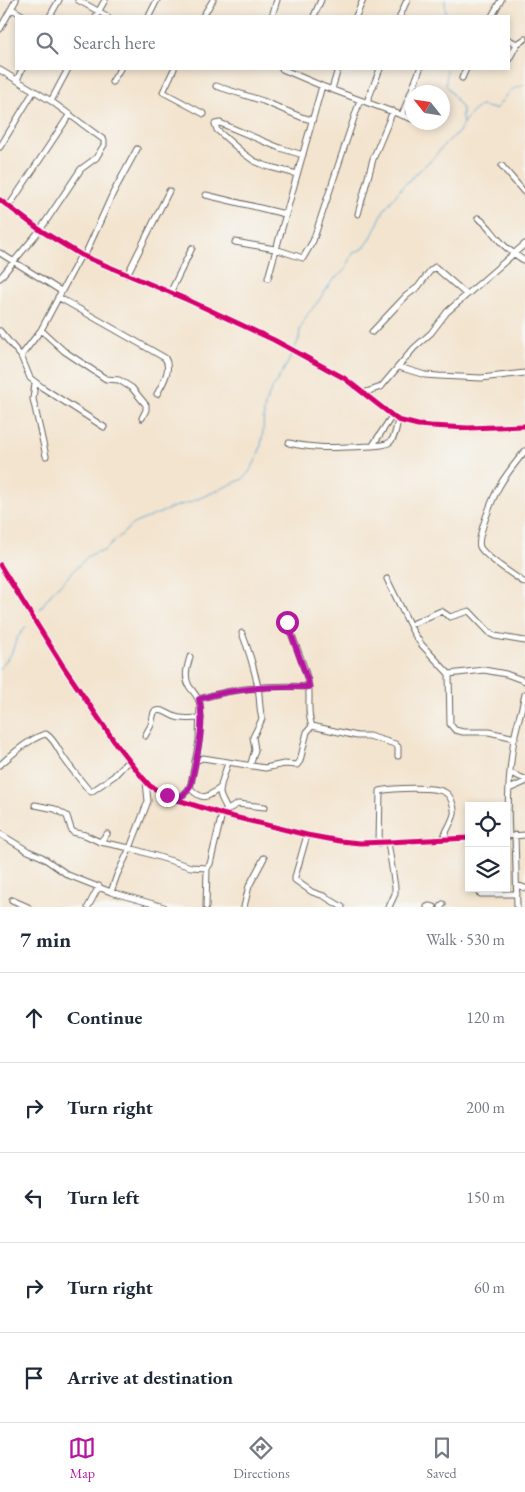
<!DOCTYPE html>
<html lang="en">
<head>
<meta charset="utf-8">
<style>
	body { margin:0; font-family:"EB Garamond",serif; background:#f6f6f7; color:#1f2937 }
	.controls { position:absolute; right:15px; bottom:15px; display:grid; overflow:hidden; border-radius:0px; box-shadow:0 2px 8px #0003 }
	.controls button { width:45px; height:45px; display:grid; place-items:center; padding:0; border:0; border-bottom:1px solid #e0e1e3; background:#fff; color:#1f2937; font:25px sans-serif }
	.compass { position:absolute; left:405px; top:85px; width:45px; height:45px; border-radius:50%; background:#fff; box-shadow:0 2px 8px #0003; rotate:300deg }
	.stop { position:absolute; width:15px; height:15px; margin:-11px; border:4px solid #b5179e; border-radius:50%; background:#fff }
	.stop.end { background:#b5179e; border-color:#fff; box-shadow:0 1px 5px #0008 }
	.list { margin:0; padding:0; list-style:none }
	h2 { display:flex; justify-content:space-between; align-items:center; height:65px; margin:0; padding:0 20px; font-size:21px }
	h2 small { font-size:16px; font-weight:400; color:#747a83 }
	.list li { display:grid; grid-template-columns:32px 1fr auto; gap:15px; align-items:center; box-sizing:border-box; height:90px; padding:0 20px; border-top:1px solid #e0e1e3 }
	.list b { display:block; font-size:19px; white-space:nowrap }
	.list em { font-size:16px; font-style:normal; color:#747a83 }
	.icon { flex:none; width:28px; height:28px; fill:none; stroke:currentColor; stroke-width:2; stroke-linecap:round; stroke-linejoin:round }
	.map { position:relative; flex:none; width:525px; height:907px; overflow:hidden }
	.search { position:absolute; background:#fff; box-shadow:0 2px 8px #0003; left:15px; right:15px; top:15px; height:55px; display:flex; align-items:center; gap:12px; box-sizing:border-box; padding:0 18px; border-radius:0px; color:#747a83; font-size:19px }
	.sheet { height:515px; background:#fff }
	nav { display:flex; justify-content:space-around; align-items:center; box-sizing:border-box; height:70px; border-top:1px solid #e0e1e3; background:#fff; font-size:14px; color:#747a83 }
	nav a { display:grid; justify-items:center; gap:2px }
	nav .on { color:#b5179e }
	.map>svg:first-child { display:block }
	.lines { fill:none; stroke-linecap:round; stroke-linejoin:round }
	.stream { stroke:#55a4cf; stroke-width:1 }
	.minor-casing { stroke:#67625b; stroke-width:7 }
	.minor { stroke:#fff; stroke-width:5 }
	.cycleway-casing { stroke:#f6f6f2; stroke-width:8 }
	.cycleway { stroke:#d6006c; stroke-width:5 }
	.route { stroke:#b5179e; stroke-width:6 }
</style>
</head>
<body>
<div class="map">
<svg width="525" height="907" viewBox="0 0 525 907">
	<rect width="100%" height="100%" fill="#f6f6f2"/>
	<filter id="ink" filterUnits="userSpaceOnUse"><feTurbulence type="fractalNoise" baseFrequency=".02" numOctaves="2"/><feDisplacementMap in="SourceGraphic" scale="10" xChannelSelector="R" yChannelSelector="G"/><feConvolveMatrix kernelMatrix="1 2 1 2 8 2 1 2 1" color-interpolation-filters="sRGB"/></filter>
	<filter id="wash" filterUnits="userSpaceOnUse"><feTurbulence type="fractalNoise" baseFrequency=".0096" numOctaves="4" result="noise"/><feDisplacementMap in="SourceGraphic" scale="20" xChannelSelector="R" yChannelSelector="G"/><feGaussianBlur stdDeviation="1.12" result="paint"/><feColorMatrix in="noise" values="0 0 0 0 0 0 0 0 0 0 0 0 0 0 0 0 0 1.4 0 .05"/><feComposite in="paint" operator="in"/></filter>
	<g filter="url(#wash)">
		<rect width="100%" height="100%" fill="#f3e4cf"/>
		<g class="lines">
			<!-- stream -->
			<path class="stream" d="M445 0 446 16
				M447 69 446 85 462 109V119L463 123
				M295 348 299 339 300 329 307 315 317 303 332 281 345 270 354 252 363 249 370 240 384 210 403 186 433 158 446 143 459 132 463 123 472 112 480 106 495 109C500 105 502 100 506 95 511 89 518 87 525 85
				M40 609 53 591 62 583 88 556 97 552 104 551 133 524 174 507 191 502 243 479C256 466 262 448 263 430 264 421 263 411 266 402 272 385 285 371 292 354
				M0 668 11 654 17 638 26 627"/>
		</g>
	</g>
	<g filter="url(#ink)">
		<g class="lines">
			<defs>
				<path id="minor" d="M78 0 107 16
					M12 9 24 16
					M50 16 59 0
					M96 16 105 0
					M149 16 157 0
					M203 16 213 0
					M272 16 277 0
					M314 16 321 0
					M356 16 363 0
					M400 16 407 0
					M492 16 501 0
					M0 29 16 0
					M509 40 517 44
					M509 59 517 44 525 39
					M174 69 163 92 204 114
					M282 69 322 86 412 119
					M0 70 51 101 104 140V145L96 158 81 169 40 230 0 278
					M462 78 466 69
					M17 80 22 69
					M112 82 120 69
					M216 86 263 101 301 117 312 120
					M332 89 338 69
					M51 101 68 69
					M367 102 380 69
					M402 115 420 69
					M0 147 34 91
					M502 166 524 192
					M297 174 266 166 254 161 243 153 217 130 215 124 220 123 280 148 303 155
					M206 195 285 214
					M0 200 40 230 81 255 188 300 274 340 344 378 398 420 418 425 431 426 468 428 525 426
					M9 206 70 114
					M358 214 373 159 393 111
					M478 218C490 226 491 232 500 241 507 250 516 255 525 261
					M235 242 275 249 303 258 313 241 360 100
					M0 253 61 291
					M84 257 113 193 137 149
					M127 275 169 191
					M268 278 322 86
					M170 293 192 248
					M58 297 165 358C172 369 163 383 157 394
					M41 330 64 351 106 379 119 380 132 388 146 405V410L142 418
					M0 331 21 356 30 378 43 388 104 427
					M372 332 406 296 418 287 430 271 435 267 466 294
					M21 356 41 330 81 255
					M399 367 425 375 439 376 481 378 525 373
					M35 383 33 399 46 456
					M363 393 381 387 414 348 431 333 447 312 525 244
					M289 443C318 450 342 447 372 446 378 445 385 446 390 442 396 437 396 427 398 420
					M373 445 392 416
					M525 451C516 462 507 473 500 485 494 495 476 538 480 547 485 557 515 576 525 583
					M0 565 63 666 116 744 142 777 150 786 157 790 178 800 222 814 307 835 340 841 360 843 388 842 469 838
					M387 579 413 632 421 644 449 674 450 724 455 730 463 732H489L515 738
					M287 622C293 640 305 665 308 682 311 697 306 712 312 726L357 736H369L395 744 398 747V756
					M410 625 441 611 450 617 469 611 491 634 495 636 525 641
					M242 633C249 651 254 668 258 687 260 698 259 708 262 719L253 737 255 750 250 766
					M449 674 484 670 506 674 525 681
					M199 699C233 688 273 685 309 687
					M145 736 151 725 154 712C164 707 170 717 180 718 186 719 194 718 201 718
					M195 761 203 758 265 768 284 764 297 765 300 761 307 732 312 726
					M0 765C11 755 31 737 46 734 54 739 58 749 63 757 67 763 87 789 91 792L114 776 129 760
					M510 773 525 779
					M190 788C202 801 207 798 220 788
					M509 789 525 782
					M178 800 188 790 191 784 199 741 200 704C198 696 193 692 189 686 184 677 187 667 190 657
					M35 805 55 809 67 816 71 829 73 832 85 835 100 842 130 848 191 867 207 868
					M227 810 238 804 265 807
					M225 815C229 805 221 802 220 793 220 783 226 771 228 762
					M0 834 28 851 42 857 68 875 111 892 164 907
					M307 835 295 877V880L312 892 324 896 342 907
					M515 835 517 907
					M509 836C507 804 509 771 514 739 517 724 522 709 525 694
					M513 836 525 835
					M100 842 107 834
					M388 842 395 887V894L389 907
					M379 843 380 791C392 788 437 786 446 793 451 796 455 808 454 814 452 822 446 831 443 839
					M517 885 525 888
					M476 888 479 893 481 894H517
					M111 892 117 875 130 848 148 801 146 782
					M12 900 28 907
					M88 907 99 886
					M206 907 207 868 210 864 222 814
					M244 907 249 886 264 858
					M427 907 429 906 434 907
					M441 907 443 904"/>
			</defs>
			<!-- minor casing -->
			<use href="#minor" class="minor-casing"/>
			<!-- minor -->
			<use href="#minor" class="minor"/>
			<defs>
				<path id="cycleway" d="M0 200 40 230 81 255 188 300 274 340 344 378 398 420 418 425 431 426 468 428 525 426
					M0 565 63 666 116 744 142 777 150 786 157 790 178 800 222 814 307 835 340 841 360 843 388 842 469 838"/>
			</defs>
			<!-- cycleway casing -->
			<use href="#cycleway" class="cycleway-casing"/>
			<!-- cycleway -->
			<use href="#cycleway" class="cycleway"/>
		</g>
	</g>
	<g class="lines" filter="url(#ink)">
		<!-- route -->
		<path class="route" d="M167 795 178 800 188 790 191 784C196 758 206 725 199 699 233 688 273 686 309 687L308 681 287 622"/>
	</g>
</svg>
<div class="controls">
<button><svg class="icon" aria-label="locate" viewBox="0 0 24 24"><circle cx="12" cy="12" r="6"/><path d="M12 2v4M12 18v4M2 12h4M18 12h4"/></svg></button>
<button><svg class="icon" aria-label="layers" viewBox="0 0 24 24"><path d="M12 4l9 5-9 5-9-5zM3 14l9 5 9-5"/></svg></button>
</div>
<svg class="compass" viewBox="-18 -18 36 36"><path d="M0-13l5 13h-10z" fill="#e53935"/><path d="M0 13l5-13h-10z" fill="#747a83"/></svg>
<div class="stop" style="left:287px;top:622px"></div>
<div class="stop end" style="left:167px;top:795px"></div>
<div class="search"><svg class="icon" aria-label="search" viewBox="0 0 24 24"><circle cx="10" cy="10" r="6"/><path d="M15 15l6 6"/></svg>Search here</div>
</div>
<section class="sheet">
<h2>7 min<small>Walk · 530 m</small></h2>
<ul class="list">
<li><svg class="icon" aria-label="ahead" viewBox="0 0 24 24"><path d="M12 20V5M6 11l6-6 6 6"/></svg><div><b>Continue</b></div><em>120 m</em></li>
<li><svg class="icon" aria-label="right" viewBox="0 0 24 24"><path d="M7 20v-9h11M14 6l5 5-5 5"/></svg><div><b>Turn right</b></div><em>200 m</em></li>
<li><svg class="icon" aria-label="left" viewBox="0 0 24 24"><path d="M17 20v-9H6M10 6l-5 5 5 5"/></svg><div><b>Turn left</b></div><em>150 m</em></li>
<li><svg class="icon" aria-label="right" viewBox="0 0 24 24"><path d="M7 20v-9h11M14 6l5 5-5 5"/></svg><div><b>Turn right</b></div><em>60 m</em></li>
<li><svg class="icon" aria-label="arrive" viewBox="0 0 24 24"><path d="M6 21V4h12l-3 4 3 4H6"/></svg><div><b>Arrive at destination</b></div></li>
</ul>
</section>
<nav>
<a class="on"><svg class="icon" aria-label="map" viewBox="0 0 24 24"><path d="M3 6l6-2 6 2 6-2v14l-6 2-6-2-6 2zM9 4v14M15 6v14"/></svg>Map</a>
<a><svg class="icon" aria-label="directions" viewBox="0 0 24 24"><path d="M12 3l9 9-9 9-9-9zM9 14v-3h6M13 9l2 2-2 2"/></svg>Directions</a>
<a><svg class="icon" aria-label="saved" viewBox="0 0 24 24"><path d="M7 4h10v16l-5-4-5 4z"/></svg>Saved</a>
</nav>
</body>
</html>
